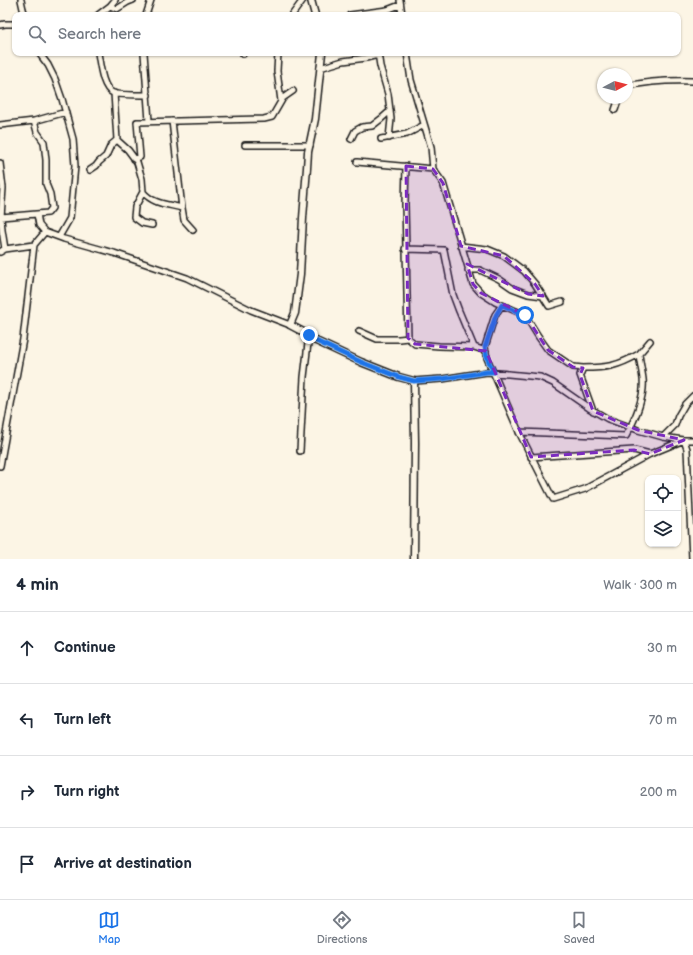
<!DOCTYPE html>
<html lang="en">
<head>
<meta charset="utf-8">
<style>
	body { margin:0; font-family:"Balsamiq Sans",sans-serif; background:#f2f2f3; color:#1f2937 }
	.controls { position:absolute; right:12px; bottom:12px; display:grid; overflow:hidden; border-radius:8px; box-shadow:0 1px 3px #0004 }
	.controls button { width:36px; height:36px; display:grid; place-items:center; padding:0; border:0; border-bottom:1px solid #e0e1e3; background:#fff; color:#1f2937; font:20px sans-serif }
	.compass { position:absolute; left:597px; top:68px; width:36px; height:36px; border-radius:50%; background:#fff; box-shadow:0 1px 3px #0004; rotate:83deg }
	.stop { position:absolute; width:12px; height:12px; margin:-9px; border:3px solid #1a73e8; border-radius:50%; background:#fff }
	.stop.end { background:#1a73e8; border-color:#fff; box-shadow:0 1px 4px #0008 }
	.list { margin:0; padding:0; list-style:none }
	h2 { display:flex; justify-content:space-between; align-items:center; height:52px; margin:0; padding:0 16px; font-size:17px }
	h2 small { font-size:13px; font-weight:400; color:#747a83 }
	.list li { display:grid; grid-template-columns:26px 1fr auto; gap:12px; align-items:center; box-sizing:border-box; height:72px; padding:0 16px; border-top:1px solid #e0e1e3 }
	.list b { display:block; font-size:15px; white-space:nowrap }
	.list em { font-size:13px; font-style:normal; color:#747a83 }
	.icon { flex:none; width:22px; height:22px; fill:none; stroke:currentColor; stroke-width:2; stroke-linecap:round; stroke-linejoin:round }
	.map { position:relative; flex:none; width:693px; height:559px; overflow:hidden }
	.search { position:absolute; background:#fff; box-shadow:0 1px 3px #0004; left:12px; right:12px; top:12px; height:44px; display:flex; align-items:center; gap:10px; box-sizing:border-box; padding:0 14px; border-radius:8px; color:#747a83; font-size:15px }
	.sheet { height:340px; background:#fff }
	nav { display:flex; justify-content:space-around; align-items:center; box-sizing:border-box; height:56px; border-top:1px solid #e0e1e3; background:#fff; font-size:11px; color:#747a83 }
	nav a { display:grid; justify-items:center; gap:2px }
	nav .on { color:#1a73e8 }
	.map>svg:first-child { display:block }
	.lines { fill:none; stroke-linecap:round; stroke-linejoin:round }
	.minor-casing { stroke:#1c1c1c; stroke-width:8 }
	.tertiary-casing { stroke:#1c1c1c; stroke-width:9 }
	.minor { stroke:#fcf5e5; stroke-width:5 }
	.tertiary { stroke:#fcf5e5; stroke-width:6 }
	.route { stroke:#1a73e8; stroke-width:5 }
	.marked { fill:#7b2cbf; fill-opacity:0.2; stroke:#7b2cbf; stroke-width:3; stroke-dasharray:8 5; stroke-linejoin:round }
</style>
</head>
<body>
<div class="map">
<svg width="693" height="559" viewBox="0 0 693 559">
	<rect width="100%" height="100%" fill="#fcf5e5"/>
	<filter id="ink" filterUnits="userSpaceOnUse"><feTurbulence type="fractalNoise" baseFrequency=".025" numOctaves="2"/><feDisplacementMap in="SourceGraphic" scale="8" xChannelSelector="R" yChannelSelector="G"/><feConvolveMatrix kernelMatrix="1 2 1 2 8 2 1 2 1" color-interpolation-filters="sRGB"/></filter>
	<g filter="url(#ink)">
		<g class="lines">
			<defs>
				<path id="minor" d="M21 0 23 9 25 15
					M400 0 402 15
					M110 6 117 9 128 2 133 0
					M98 15 110 6 115 0
					M146 15 151 0
					M292 15 303 0
					M350 15 387 10 400 5
					M0 25 5 24H15
					M39 53 48 65 55 79 62 99 73 139 75 166 70 218 59 237
					M98 53C100 64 102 88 113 93 117 95 142 95 148 95
					M144 53 149 121
					M278 53 277 71 281 101
					M378 53 380 66 388 94 391 119 389 138
					M407 53 411 80 431 147 433 169
					M243 54V53
					M320 68 343 61 366 58 378 55
					M627 86C650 81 669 80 693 81
					M114 93 117 140 128 150 137 162 142 179 143 192 135 207 134 217 142 223 152 225
					M615 110 619 98
					M34 121 66 112
					M172 121 182 208
					M0 125 34 121 37 132 44 142 46 160V184L50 194 52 208 48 213 1 217
					M351 139 355 131 362 127 372 126 381 119 390 111
					M381 139 407 134 424 125
					M245 145H310
					M134 159 140 157 137 122 264 119 272 117 283 98 293 91
					M357 162 433 169 443 183 473 284 481 293 495 302 525 315 538 336 548 350 573 367 583 368
					M0 163 3 188 1 217 2 230 5 249
					M406 166 405 204 408 338 415 344 439 346 474 347
					M90 170 96 166 99 162 106 156 111 145 117 140
					M143 192C153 204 167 204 182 208L184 220 193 230
					M37 214 39 225 45 232
					M461 246 487 249 504 256 524 271 535 284 549 306 562 302
					M405 249 444 250 453 295 459 311 474 347 486 351
					M0 252 5 249 34 245 45 232 64 239 114 253 187 278 251 310 290 325
					M468 270H480L499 279 512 288 528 294 543 296
					M502 305 495 315 485 347 487 358 519 432 553 499 585 489 650 454 684 440H693
					M359 331 377 339H399L408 338
					M414 381 442 379 487 372 540 377 553 383 589 408 608 419 638 430 663 437 683 440
					M593 411 580 375 583 368C607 368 618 366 639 354
					M519 432 626 436C634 421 645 396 643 379 642 371 640 363 639 354L650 341
					M663 437 675 425 678 416 685 404 693 396
					M684 440 687 449 692 559
					M300 451 304 377 309 335
					M531 457 634 450 650 454
					M0 466 23 339 34 245"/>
				<path id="tertiary" d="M311 0 315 15
					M322 53 315 119 308 152 307 168 303 218 300 274 295 313 290 325 309 335 316 341 361 362 399 377 414 381 415 443 414 559"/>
			</defs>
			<!-- minor casing -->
			<use href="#minor" class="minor-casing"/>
			<!-- tertiary casing -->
			<use href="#tertiary" class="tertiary-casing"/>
			<!-- minor -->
			<use href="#minor" class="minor"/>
			<!-- tertiary -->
			<use href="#tertiary" class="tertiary"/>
		</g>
	</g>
	<g class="lines" filter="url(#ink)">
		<!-- route -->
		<path class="route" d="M309 335 316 341 361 362 399 377 414 381 442 379 487 372H494L487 358 485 347 496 315 502 305 525 315"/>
	</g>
	<!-- marked area -->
	<path class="marked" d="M406 166 433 169 443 183 461 246 504 256 535 284 543 296 528 294 467 264 473 284 481 293 525 315 548 350 573 367 583 368 580 375 593 411 638 430 684 440 650 454 634 450 531 457 486 351 415 344 408 338Z"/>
</svg>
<div class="controls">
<button><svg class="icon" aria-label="locate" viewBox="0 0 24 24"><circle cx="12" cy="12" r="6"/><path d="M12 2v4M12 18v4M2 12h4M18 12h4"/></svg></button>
<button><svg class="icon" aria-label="layers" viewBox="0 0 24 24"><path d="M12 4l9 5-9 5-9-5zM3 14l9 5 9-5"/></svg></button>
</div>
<svg class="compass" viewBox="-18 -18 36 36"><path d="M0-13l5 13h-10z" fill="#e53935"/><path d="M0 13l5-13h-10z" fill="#747a83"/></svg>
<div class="stop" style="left:525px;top:315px"></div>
<div class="stop end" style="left:309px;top:335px"></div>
<div class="search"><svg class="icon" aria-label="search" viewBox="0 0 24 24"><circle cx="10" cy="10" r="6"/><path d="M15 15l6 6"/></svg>Search here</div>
</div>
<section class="sheet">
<h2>4 min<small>Walk · 300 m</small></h2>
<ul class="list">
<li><svg class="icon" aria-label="ahead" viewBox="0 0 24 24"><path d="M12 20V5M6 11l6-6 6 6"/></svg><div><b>Continue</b></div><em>30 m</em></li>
<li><svg class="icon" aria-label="left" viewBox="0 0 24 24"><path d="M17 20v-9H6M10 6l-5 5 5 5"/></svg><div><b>Turn left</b></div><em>70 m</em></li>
<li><svg class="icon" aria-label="right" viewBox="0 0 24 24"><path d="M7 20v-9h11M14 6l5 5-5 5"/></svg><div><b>Turn right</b></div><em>200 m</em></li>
<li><svg class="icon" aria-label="arrive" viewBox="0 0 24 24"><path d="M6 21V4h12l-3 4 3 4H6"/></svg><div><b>Arrive at destination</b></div></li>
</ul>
</section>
<nav>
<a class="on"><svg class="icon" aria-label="map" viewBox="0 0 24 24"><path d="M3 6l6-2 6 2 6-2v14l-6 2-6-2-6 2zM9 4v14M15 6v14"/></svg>Map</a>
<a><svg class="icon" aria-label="directions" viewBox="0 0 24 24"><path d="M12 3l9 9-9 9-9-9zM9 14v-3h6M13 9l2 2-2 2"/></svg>Directions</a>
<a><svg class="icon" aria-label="saved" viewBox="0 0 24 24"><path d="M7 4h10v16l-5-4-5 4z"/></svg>Saved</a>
</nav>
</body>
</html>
